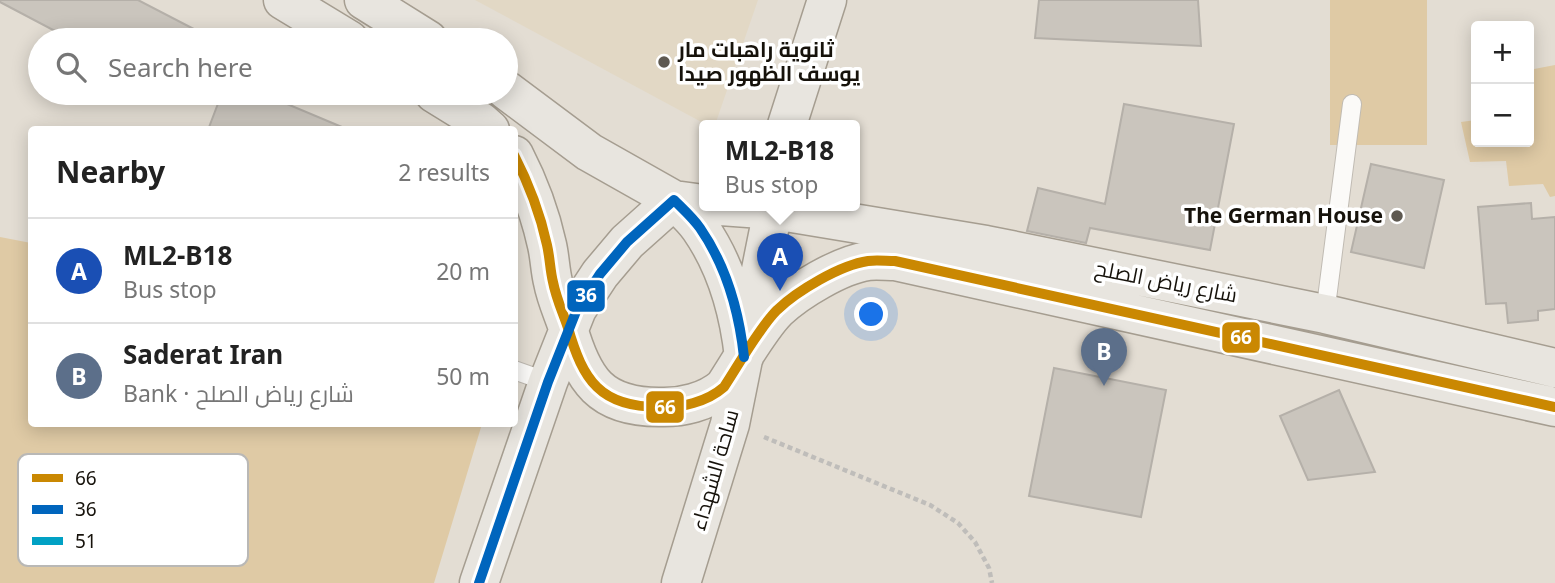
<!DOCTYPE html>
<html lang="en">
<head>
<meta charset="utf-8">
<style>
	body { margin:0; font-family:"Noto Sans",Cairo,sans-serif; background:#f2f2f2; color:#222 }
	.controls { position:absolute; right:21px; top:21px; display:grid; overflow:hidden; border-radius:7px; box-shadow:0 4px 18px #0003 }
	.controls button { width:63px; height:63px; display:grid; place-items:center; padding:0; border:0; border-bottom:2px solid #e0e0e0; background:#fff; color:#222; font:35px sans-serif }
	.you { position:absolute; left:872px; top:315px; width:24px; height:24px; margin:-18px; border:5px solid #fff; border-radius:50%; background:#1a73e8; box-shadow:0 0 0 10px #1a73e833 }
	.badge { display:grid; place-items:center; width:46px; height:46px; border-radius:50%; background:#5e5951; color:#fff; font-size:23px; font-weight:700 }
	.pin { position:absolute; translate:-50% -58px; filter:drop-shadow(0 2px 4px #0008) }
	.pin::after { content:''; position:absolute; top:37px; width:24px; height:21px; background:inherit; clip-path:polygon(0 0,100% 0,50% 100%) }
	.popup { position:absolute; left:699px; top:120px; width:161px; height:91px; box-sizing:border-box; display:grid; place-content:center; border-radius:7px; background:#fff; filter:drop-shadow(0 2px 5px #0005); font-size:23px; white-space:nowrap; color:#767676 }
	.popup b { font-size:26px; color:#222 }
	.popup::after { content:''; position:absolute; left:50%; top:100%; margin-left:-14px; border:14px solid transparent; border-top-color:#fff }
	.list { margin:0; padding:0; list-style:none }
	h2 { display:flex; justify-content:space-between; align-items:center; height:91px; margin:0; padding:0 28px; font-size:30px }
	h2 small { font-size:23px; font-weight:400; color:#767676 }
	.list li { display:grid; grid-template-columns:46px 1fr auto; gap:21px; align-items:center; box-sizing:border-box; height:105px; padding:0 28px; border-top:2px solid #e0e0e0 }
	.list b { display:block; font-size:26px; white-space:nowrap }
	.list p { margin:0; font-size:23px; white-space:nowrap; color:#767676 }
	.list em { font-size:23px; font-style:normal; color:#767676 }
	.icon { flex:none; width:38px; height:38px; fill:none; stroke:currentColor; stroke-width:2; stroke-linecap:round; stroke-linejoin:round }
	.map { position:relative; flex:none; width:1555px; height:583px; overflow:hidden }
	.search { position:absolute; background:#fff; box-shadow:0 4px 18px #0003; left:28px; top:28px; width:490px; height:77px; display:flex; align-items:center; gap:18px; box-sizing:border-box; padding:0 24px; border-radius:38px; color:#767676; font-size:26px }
	.panel { position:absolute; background:#fff; box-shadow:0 4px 18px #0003; left:28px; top:126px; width:490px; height:301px; border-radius:7px }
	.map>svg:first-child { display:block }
	.built { fill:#e2d8c5 }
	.green { fill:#dfcaa5 }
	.building { fill:#cac5bd; stroke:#b5b0a9; stroke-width:2 }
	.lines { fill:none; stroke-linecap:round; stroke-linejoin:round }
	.service-casing { stroke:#c0bbb3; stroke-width:20 }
	.primary-casing { stroke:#a59d90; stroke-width:41 }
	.path { stroke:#bfbdba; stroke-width:4.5; stroke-dasharray:5 3.5; stroke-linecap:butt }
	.service { stroke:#fbfaf8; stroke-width:18 }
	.primary { stroke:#e8e5df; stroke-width:38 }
	.bus-1-casing { stroke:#fff; stroke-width:16 }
	.bus-2-casing { stroke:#fff; stroke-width:16 }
	.bus-1 { stroke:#ca8802; stroke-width:10 }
	.bus-2 { stroke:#0065bd; stroke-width:10 }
	.poi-dot { fill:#5e5951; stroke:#fff; stroke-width:2.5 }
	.labels { text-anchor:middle; stroke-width:7; stroke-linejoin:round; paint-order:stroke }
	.poi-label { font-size:21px; font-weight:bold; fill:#16120b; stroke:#fff; text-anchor:start }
	.street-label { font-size:21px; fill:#16120b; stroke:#fff }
	.key { fill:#fff; stroke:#b9b8b6; stroke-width:2 }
	.key-label { font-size:19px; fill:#16120b }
	.line-badge { stroke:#fff; stroke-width:2.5 }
	.badge-label { font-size:19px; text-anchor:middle; font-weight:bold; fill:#fff }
</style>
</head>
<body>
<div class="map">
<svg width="1555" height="583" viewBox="0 0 1555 583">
	<rect width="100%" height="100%" fill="#e3ddd3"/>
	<!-- built -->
	<path class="built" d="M475 0H758L715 125H707Z"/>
	<!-- green -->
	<path class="green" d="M1330 0H1427V145H1330Z
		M1555 65V196L1550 197 1543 184 1509 186 1506 161 1470 162 1461 122 1476 120V142H1529V70Z
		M0 237 31 243 32 424H482L434 583H0Z"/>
	<!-- building -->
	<path class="building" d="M0 0H138L215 40H72L0 2Z
		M1039 0H1198L1201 46 1035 38Z
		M222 93H261L349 130H208Z
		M1124 104 1234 124 1210 250 1090 228 1086 243 1027 231 1038 188 1105 204Z
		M1371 164 1444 180 1424 268 1351 252Z
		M1531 203 1532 219 1555 217V309L1538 311V320L1508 323 1506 303 1486 304 1478 207Z
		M1054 368 1166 390 1141 517 1029 496Z
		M1339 390 1375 472 1308 480 1280 416Z"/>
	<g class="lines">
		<defs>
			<path id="service" d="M1325 314 1352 104
				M514 370 548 382"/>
			<path id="primary" d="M283 0 349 40
				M364 0 428 40
				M506 90 589 152 674 200 696 203
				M434 93 481 122 490 130
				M787 125 827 0
				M514 155C529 184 540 213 547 245 550 258 550 270 553 282 556 298 563 313 568 328 583 380 600 407 659 407 681 408 707 402 724 387 738 366 759 328 777 310 797 291 840 265 868 261 876 260 886 261 895 261L1555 407
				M707 205 774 210 986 245 1325 314 1555 368
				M479 583 548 382 577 309 600 274 627 242 674 200C683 209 693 218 700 228 727 267 739 311 744 357
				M681 583 730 424 774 205"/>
		</defs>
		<!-- service casing -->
		<use href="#service" class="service-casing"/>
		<!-- primary casing -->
		<use href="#primary" class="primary-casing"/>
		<!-- path -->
		<path class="path" d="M764 437 930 505 958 523 975 542 989 568 992 583"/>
		<!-- service -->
		<use href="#service" class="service"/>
		<!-- primary -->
		<use href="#primary" class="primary"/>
		<defs>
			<path id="bus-1" d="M514 155C529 184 540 213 547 245 550 258 550 270 553 282 556 298 563 313 568 328 583 380 600 407 659 407 681 408 707 402 724 387 738 366 759 328 777 310 797 291 840 265 868 261 876 260 886 261 895 261L1555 407"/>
			<path id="bus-2" d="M479 583 548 382 577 309 600 274 627 242 674 200C683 209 693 218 700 228 727 267 739 311 744 357"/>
		</defs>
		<!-- bus-1 casing -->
		<use href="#bus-1" class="bus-1-casing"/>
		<!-- bus-2 casing -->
		<use href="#bus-2" class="bus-2-casing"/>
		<!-- bus-1 -->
		<use href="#bus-1" class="bus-1"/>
		<!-- bus-2 -->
		<use href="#bus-2" class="bus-2"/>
	</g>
	<!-- markers -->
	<g class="poi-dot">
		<circle cx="664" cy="62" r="7"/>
		<circle cx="1397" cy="216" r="7"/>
	</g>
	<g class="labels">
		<!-- poi labels -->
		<g class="poi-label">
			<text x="678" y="57">ثانوية راهبات مار<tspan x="678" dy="24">يوسف الظهور صيدا</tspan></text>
			<text x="1383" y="223" text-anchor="end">The German House</text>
		</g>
		<!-- street labels -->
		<g class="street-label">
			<text transform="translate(1166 282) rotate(11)" y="7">شارع رياض الصلح</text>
			<text transform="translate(715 470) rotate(-74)" y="7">ساحة الشهداء</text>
		</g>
	</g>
	<!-- legend -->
	<rect x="18" y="454" width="230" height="112" rx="10" class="key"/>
	<rect x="32" y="474" width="31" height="8" fill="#ca8802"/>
	<rect x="32" y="505" width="31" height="9" fill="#0065bd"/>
	<rect x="32" y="537" width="31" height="8" fill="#01a1c4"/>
	<g class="key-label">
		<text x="75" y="485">66</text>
		<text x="75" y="516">36</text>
		<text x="75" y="548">51</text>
	</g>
	<g class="line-badge">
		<rect x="566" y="279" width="40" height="34" rx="7" fill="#0065bd"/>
		<rect x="1221" y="321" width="40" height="33" rx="7" fill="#ca8802"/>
		<rect x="645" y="390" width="40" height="34" rx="7" fill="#ca8802"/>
	</g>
	<g class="badge-label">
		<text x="586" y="302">36</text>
		<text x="1241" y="344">66</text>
		<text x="665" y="414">66</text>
	</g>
</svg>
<div class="controls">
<button>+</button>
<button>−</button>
</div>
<div class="you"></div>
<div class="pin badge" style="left:780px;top:291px;background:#1a4fb4">A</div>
<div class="popup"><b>ML2-B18</b>Bus stop</div>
<div class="pin badge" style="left:1104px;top:386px;background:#5c6f8a">B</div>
<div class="search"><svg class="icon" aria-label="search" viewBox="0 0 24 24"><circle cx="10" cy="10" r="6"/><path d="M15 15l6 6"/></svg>Search here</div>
<section class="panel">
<h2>Nearby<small>2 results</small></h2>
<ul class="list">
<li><span class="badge" style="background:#1a4fb4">A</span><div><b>ML2-B18</b><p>Bus stop</p></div><em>20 m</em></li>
<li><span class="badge" style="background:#5c6f8a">B</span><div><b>Saderat Iran</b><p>Bank · شارع رياض الصلح</p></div><em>50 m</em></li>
</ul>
</section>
</div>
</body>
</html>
